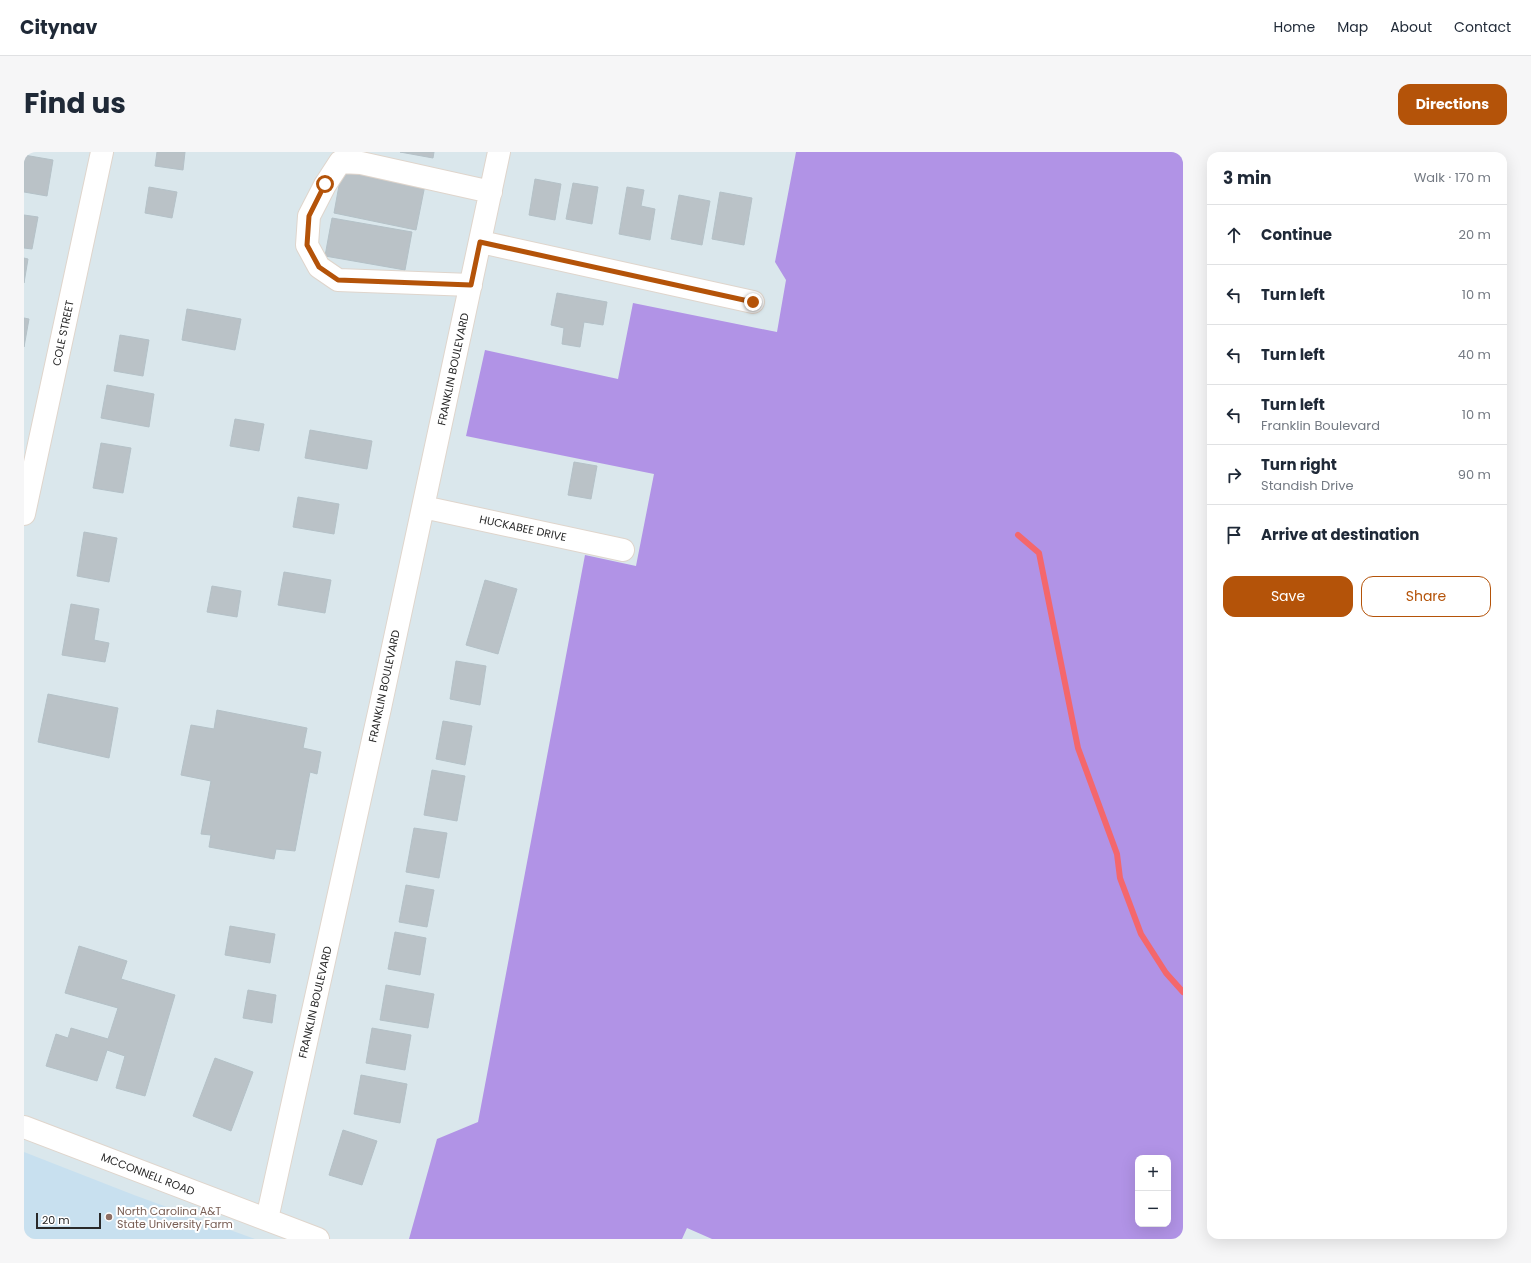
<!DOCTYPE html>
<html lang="en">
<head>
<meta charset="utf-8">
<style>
	body { margin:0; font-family:Poppins,sans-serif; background:#f6f6f7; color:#1f2937 }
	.controls { position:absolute; right:12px; bottom:12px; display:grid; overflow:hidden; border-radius:8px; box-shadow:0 4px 16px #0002 }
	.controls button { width:36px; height:36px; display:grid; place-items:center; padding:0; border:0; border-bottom:1px solid #e0e1e3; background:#fff; color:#1f2937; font:20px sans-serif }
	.scale { position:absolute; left:12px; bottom:10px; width:65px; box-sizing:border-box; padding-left:4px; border:2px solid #292929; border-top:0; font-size:11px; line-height:14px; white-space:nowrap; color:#292929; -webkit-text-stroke:3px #fff; paint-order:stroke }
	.stop { position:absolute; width:12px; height:12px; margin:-9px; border:3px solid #b45309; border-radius:50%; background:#fff }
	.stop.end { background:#b45309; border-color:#fff; box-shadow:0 1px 4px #0008 }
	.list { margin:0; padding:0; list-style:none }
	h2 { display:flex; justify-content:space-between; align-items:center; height:52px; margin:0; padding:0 16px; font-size:17px }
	h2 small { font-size:13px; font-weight:400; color:#747a83 }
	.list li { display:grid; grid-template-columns:26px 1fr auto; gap:12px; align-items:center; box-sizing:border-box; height:60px; padding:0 16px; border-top:1px solid #e0e1e3 }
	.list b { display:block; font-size:15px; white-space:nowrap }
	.list p { margin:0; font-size:13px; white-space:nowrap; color:#747a83 }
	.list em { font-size:13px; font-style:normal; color:#747a83 }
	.actions { display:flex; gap:8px; padding:12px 16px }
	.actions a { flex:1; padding:9px 0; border:1px solid #b45309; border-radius:12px; text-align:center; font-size:14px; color:#b45309 }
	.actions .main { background:#b45309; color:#fff }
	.icon { flex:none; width:22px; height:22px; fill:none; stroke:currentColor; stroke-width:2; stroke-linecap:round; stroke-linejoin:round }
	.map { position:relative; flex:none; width:1159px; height:1087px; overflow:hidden; border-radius:12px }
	header { display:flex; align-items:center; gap:24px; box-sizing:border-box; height:56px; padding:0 20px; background:#fff; border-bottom:1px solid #e0e1e3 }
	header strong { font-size:19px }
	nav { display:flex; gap:22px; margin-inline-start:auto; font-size:14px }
	.intro { display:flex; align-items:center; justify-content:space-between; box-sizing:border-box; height:96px; padding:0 24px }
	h1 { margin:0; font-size:28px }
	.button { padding:10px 18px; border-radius:12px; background:#b45309; color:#fff; font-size:14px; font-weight:700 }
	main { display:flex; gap:24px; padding:0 24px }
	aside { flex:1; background:#fff; border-radius:12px; box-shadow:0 4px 16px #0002 }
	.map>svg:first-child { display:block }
	.education { fill:#c8e0ef }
	.green { fill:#b193e6; fill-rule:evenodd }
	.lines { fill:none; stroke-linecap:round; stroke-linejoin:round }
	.stream { stroke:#f4676c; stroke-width:6 }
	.building { fill:#bac2c7; stroke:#b4c1c7 }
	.minor-casing { stroke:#dfd5cc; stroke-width:24 }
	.minor { stroke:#fff; stroke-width:22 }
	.route { stroke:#b45309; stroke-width:5 }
	.education-dot { fill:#8d6e63; stroke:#fff; stroke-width:1.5 }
	.labels { text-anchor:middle; stroke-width:4; stroke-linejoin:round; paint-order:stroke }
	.street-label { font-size:11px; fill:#292929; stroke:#fff }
	.education-label { font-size:11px; fill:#785e54; stroke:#fff; text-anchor:start }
</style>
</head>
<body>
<header>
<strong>Citynav</strong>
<nav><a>Home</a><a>Map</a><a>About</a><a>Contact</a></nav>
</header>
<div class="intro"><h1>Find us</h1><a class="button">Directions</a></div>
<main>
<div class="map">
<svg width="1159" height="1087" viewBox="0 0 1159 1087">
	<rect width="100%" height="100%" fill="#dae7ec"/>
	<!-- education -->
	<path class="education" d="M0 1000 110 1043 231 1087H0Z"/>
	<!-- green -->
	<path class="green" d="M772 0H1159V1087H688L663 1076 658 1087H385L413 987 454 970 561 403 612 414 630 322 442 284 461 198 594 227 609 151 753 180 762 128 751 110ZM1114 1006H1144V1072H1114Z"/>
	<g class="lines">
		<!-- stream -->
		<path class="stream" d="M994 383 1015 401 1054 596 1093 702 1096 726 1117 782 1142 821 1159 840"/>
	</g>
	<!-- building -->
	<path class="building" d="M133 0H161L159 18 131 14Z
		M376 0H410L409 6Z
		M0 3 29 8 23 44 0 40Z
		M318 17 401 33 392 78 310 61Z
		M511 27 537 32 531 68 505 63Z
		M549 31 574 35 568 72 542 67Z
		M125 35 153 40 148 66 121 61Z
		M603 35 620 38 617 54 631 57 626 88 595 82Z
		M696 40 728 46 720 93 688 87Z
		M655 43 686 49 678 93 647 87Z
		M0 63 14 65 8 97 0 96Z
		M308 66 388 80 381 118 301 104Z
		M0 106 4 107 0 131Z
		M533 141 583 150 579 173 560 170 556 195 538 192 540 176 527 173Z
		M163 157 217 167 211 198 158 188Z
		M0 166 5 167 0 195Z
		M96 183 125 188 119 224 90 219Z
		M83 233 130 242 125 275 77 266Z
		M211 267 240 272 235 299 206 294Z
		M286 278 348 289 343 317 281 306Z
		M77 291 107 296 99 341 69 336Z
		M550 310 573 314 567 347 544 343Z
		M274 345 315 352 310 382 269 375Z
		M60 380 93 386 85 430 53 424Z
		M260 420 307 428 301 461 254 453Z
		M461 428 493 437 474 502 442 493Z
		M188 434 217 439 213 465 183 460Z
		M47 452 75 457 70 488 85 491 81 510 38 503Z
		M432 509 462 514 456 553 426 547Z
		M24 542 94 556 85 606 14 590Z
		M193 558 283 576 279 596 297 600 293 622 286 620 271 699 252 697 250 707 185 695 187 683 177 682 187 629 157 623 167 573 190 577Z
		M419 569 448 574 441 613 412 607Z
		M408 618 441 624 433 669 400 663Z
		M390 676 423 681 415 726 382 720Z
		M382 733 410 738 403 775 375 770Z
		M206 774 251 782 246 811 201 803Z
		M371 780 402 786 396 823 364 817Z
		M55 794 103 809 97 827 151 843 121 944 92 936 101 904 83 898 73 929 22 914 32 882 44 886 47 876 84 887 94 856 41 841Z
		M362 833 410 842 404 876 356 868Z
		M224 838 252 843 248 871 219 866Z
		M348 876 387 883 381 918 342 911Z
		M191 906 229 920 207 979 169 964Z
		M337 923 383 932 376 971 330 962Z
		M319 978 353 989 338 1033 305 1023Z"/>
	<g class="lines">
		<defs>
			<path id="minor" d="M457 90 729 150
				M447 133 314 128 295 115 283 93 285 64 301 33 316 10 337 11 467 40
				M399 355 599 398
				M0 362 78 0
				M0 975 294 1087
				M243 1067 356 556 475 0"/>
		</defs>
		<!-- minor casing -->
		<use href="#minor" class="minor-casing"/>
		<!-- minor -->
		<use href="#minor" class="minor"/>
	</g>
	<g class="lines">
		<!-- route -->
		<path class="route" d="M301 32 285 64 283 93 295 115 314 128 447 133 456 90 729 150"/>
	</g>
	<!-- markers -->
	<circle class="education-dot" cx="85" cy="1065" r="4"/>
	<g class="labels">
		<!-- street labels -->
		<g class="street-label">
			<text transform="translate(39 181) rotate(-78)" y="4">COLE STREET</text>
			<text transform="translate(429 217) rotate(-78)" y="4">FRANKLIN BOULEVARD</text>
			<text transform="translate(499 376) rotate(12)" y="4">HUCKABEE DRIVE</text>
			<text transform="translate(360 534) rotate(-78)" y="4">FRANKLIN BOULEVARD</text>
			<text transform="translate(291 850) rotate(-77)" y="4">FRANKLIN BOULEVARD</text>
			<text transform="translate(124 1022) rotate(21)" y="4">MCCONNELL ROAD</text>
		</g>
		<!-- education labels -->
		<g class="education-label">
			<text x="93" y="1063">North Carolina A&amp;T<tspan x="93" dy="13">State University Farm</tspan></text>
		</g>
	</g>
</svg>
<div class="controls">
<button>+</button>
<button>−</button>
</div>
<div class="scale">20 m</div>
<div class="stop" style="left:301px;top:32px"></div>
<div class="stop end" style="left:729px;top:150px"></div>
</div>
<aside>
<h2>3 min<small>Walk · 170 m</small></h2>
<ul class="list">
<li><svg class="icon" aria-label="ahead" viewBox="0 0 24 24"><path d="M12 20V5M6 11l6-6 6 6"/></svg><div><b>Continue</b></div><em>20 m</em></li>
<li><svg class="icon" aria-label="left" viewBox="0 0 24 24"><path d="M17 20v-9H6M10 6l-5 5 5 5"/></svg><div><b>Turn left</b></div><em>10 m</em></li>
<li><svg class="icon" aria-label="left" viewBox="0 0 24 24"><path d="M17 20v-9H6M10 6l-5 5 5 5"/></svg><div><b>Turn left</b></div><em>40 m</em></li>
<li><svg class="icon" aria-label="left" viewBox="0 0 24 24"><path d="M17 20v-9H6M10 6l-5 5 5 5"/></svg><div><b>Turn left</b><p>Franklin Boulevard</p></div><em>10 m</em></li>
<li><svg class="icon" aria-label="right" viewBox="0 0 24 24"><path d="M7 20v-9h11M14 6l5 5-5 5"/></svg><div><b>Turn right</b><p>Standish Drive</p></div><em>90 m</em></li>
<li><svg class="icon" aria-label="arrive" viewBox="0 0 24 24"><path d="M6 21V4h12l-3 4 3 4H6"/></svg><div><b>Arrive at destination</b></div></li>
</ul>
<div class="actions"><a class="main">Save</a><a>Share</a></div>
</aside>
</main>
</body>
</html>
